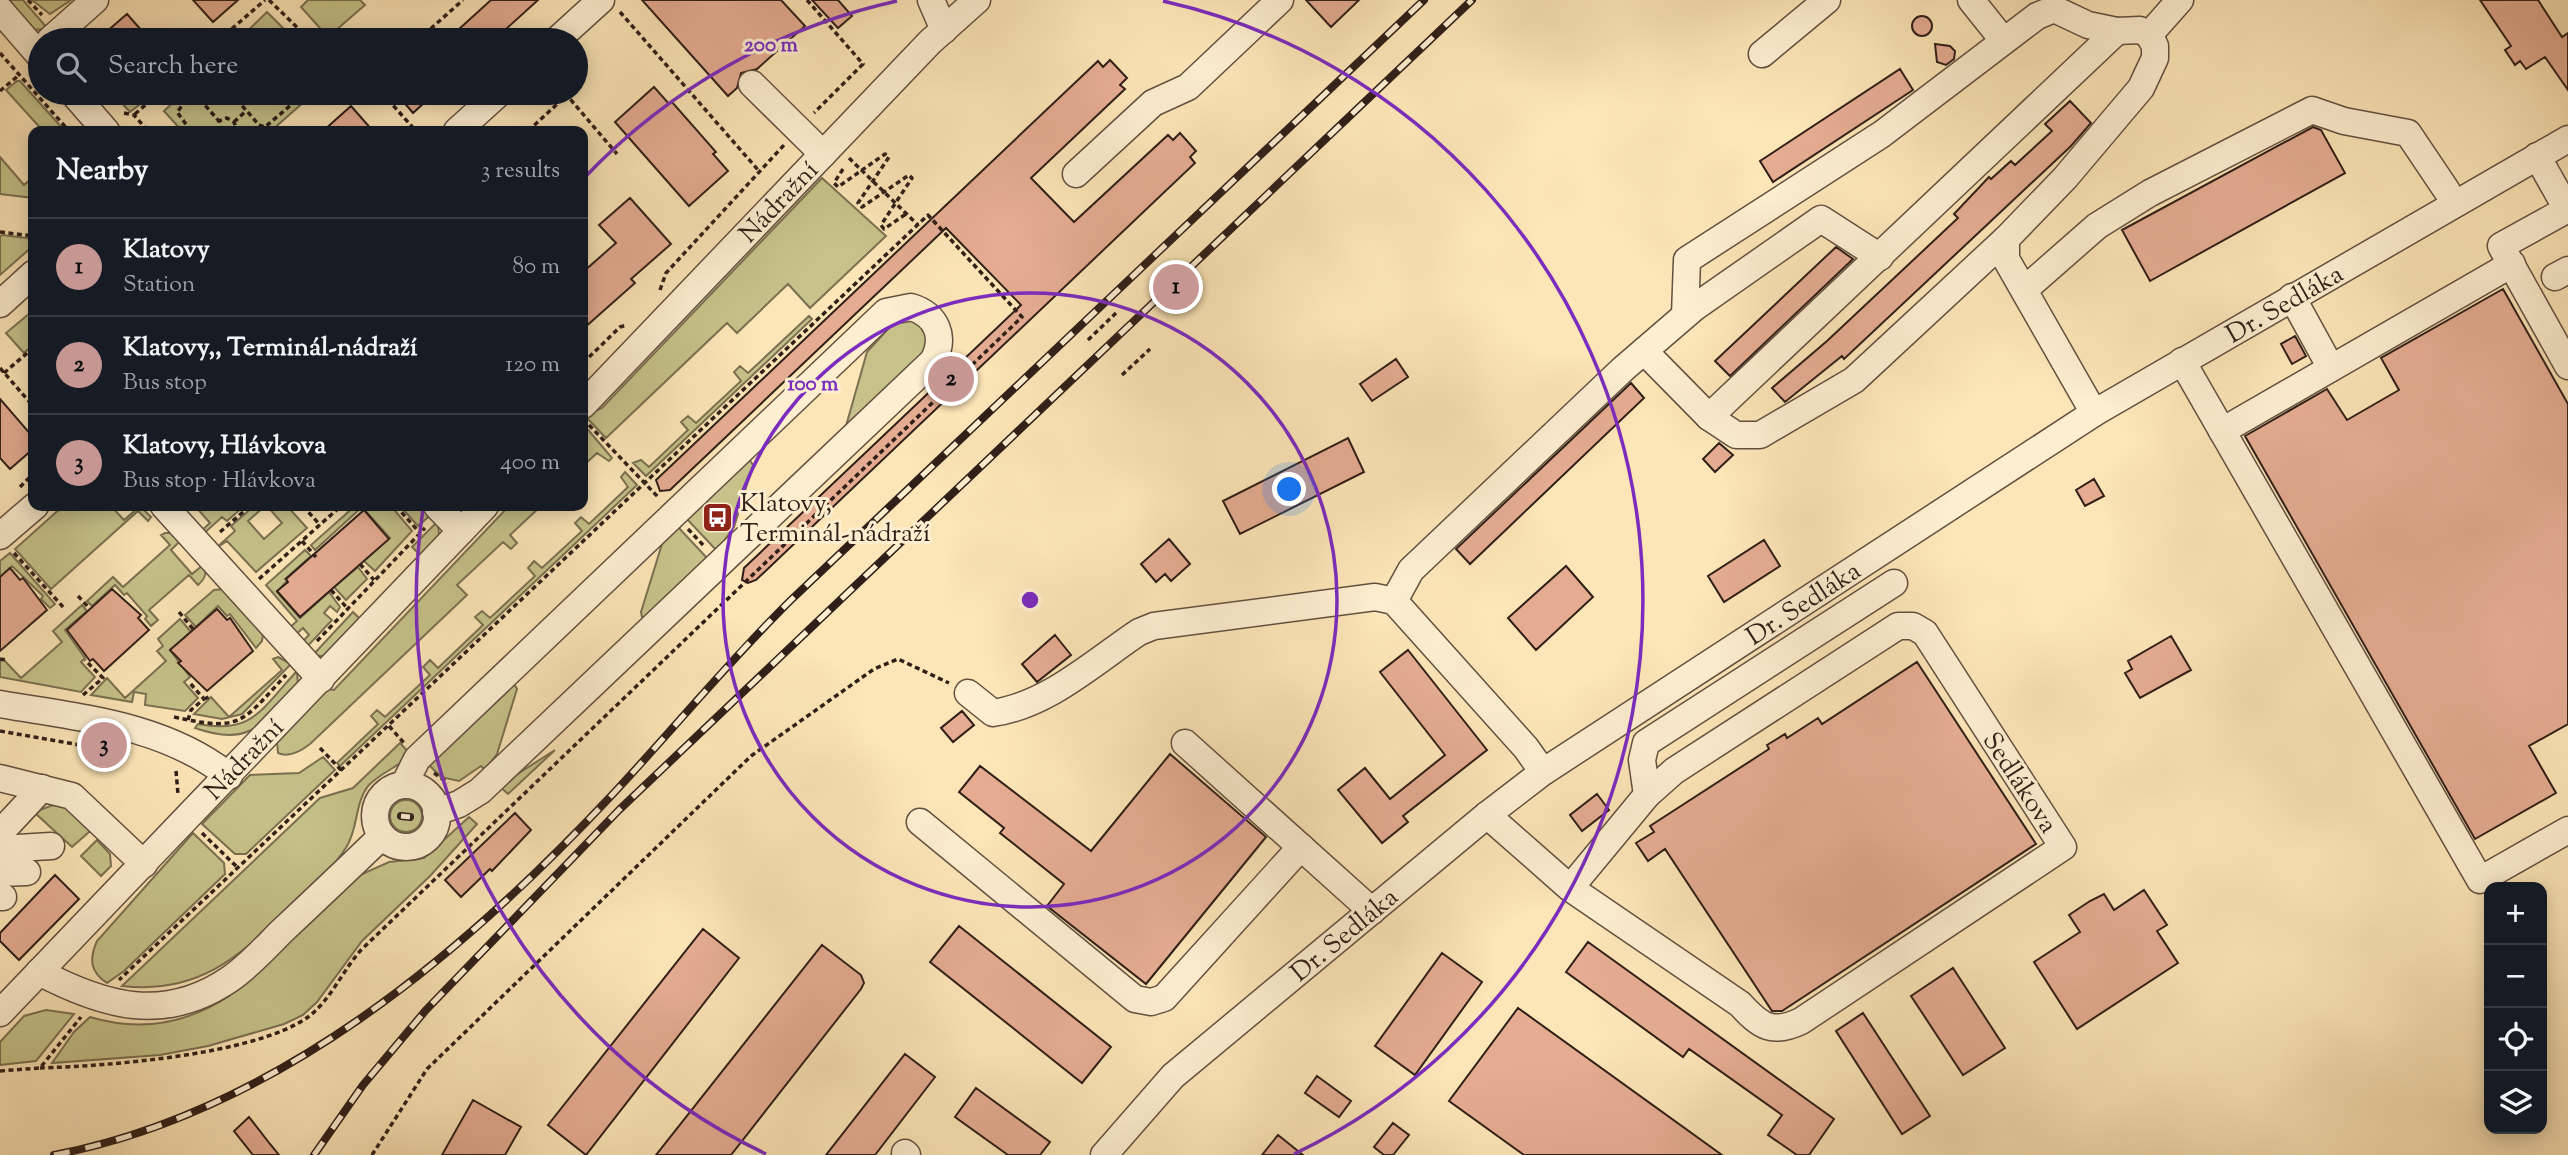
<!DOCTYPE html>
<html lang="en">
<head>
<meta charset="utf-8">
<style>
	body { margin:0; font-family:"Sorts Mill Goudy",serif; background:#242831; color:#f1f3f6 }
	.controls { position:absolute; right:21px; bottom:21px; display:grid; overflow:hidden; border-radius:14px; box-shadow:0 4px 18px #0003 }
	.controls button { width:63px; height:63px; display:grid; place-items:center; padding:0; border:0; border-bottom:2px solid #363941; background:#171b24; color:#f1f3f6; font:35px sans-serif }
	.you { position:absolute; left:1290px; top:490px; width:24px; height:24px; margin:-18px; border:5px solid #fff; border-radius:50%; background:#1a73e8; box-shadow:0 0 0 10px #1a73e833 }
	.badge { display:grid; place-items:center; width:46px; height:46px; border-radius:50%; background:#c59692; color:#111; font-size:23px; font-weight:700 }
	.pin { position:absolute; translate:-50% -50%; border:4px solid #fff; box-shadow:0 2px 7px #0006 }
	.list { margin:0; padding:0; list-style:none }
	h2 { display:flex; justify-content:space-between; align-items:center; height:91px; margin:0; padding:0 28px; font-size:30px }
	h2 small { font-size:23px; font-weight:400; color:#9ea1a6 }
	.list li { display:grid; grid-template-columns:46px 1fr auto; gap:21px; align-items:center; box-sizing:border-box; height:98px; padding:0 28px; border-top:2px solid #363941 }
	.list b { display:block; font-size:26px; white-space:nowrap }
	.list p { margin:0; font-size:23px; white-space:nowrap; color:#9ea1a6 }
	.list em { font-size:23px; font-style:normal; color:#9ea1a6 }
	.icon { flex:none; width:38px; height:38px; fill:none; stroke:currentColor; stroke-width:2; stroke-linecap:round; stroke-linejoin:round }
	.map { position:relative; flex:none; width:2568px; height:1155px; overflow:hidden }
	.search { position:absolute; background:#171b24; box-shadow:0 4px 18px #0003; left:28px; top:28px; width:560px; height:77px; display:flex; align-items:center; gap:18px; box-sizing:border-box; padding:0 24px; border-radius:38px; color:#9ea1a6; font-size:26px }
	.panel { position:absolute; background:#171b24; box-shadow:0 4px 18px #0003; left:28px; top:126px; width:560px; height:385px; border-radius:14px }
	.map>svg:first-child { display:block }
	.green { fill:#c6c28a; stroke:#7b7051; stroke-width:2 }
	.building { fill:#e5ac92; stroke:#301f18; stroke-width:2 }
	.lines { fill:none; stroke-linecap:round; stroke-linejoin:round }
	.minor-casing { stroke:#635040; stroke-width:29 }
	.path { stroke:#301f18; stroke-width:3.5; stroke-dasharray:5 3.5; stroke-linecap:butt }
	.minor { stroke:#fdeed0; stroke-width:26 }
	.rail-casing { stroke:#301f18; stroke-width:8 }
	.rail { stroke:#fdeed0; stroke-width:5; stroke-dasharray:16; stroke-linecap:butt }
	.ring { fill:none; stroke:#7b2cbf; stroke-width:3.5 }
	.labels { text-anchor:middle; stroke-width:6; stroke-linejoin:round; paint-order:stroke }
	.street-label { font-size:26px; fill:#301f18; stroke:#fdeed0 }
	.poi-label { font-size:26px; fill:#301f18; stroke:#fdeed0; text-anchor:start }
	.centre { fill:#7b2cbf; stroke:#fdeed0; stroke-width:3.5 }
	.ring-label { font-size:21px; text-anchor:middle; font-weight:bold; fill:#7b2cbf; stroke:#fdeed0; stroke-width:6; stroke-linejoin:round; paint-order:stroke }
</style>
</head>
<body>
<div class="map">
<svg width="2568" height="1155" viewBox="0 0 2568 1155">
	<rect width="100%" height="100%" fill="#fce5b7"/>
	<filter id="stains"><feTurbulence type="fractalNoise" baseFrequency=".00286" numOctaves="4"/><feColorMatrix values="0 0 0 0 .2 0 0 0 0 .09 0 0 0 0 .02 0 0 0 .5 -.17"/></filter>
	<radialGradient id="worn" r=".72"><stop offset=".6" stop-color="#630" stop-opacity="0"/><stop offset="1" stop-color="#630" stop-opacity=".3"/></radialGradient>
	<!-- green -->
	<path class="green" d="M4 0H23L48 29 33 30Z
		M32 0H71L50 14Z
		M308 0H360L365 5 328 37 301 7Z
		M267 12 295 40H238Z
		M17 81H20L65 131H43L6 90Z
		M118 93H134L143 102 130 112 115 96Z
		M183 93H314L271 131H182L164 111Z
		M0 157 24 185 33 177V214V198L0 194Z
		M822 178 886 236 810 308 788 284 737 333 727 323 606 438 585 416 602 408Z
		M3 235 33 239V246L0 275V236Z
		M30 313 33 318V345L24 353 6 333Z
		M809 316 812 319 646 476 633 463 641 460 649 467 688 430 681 422 688 416 696 423 741 381 734 372 740 366 748 373Z
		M897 319 922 320 929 348 846 426 867 352Z
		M584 425 612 458 609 461 597 453 583 466Z
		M749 459 753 465 734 527 717 551 686 518Z
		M625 472 637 485 340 766 337 763 378 724 371 716 377 710 385 717 430 675 423 667 430 660 438 668 483 625 475 617 482 611 490 618 535 576 528 568 534 561 542 568 582 531 575 523 581 517 589 524 628 487 621 477Z
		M63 506H111L124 520 140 506 151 517 148 521 138 511 51 589 15 549Z
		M195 506H244L227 521 222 517 202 535 200 532 210 523Z
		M254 506H265L248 521 264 539 282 523 267 506H287L307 528 256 572 227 541 215 549 235 531 231 526Z
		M355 506H391L412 531 375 571 364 561 390 538 362 507 315 550 311 545Z
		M400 506H425L432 514 418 526Z
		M509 506H541L510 535 517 543 511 549 503 542 457 585 467 595 310 744C301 751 289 758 278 753L277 741 327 689 334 690Z
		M438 521 439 537 422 557 412 547Z
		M677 526 708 559 645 618 642 617 641 612 662 544Z
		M165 533H173L181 540 171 550 192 574 203 565C208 573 205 579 198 585L189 575 149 610 158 620 151 626 145 619 147 616 127 593 124 595 115 585 92 606 87 601 113 577 123 587 170 545 161 535Z
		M305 550 311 556 285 579 287 581 277 592 300 618 329 592 340 607 337 612 330 606 324 613 332 620 304 650 300 644 309 635 303 628 293 637 287 630 297 621 266 585Z
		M10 553 55 604 50 608 41 599 43 596 12 566 0 577V561Z
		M358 567 367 579 346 600 334 587Z
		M224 589 263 634 262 641 256 648 230 614 227 616 218 606 196 627 185 615 214 590Z
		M82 605 87 611 65 630 85 658 81 662 95 677 81 692 0 677V662L3 659 21 678 62 642 53 631Z
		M353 612 362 621 326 656H312Z
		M180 619 191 632 170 650 190 677 184 682 198 698 185 711 145 705 146 694 134 692 132 702 91 695 107 678 125 698 166 661 157 651 163 646 158 639Z
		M278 657 291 664 242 714 222 719 194 714 211 697 229 717 282 670 273 659Z
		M297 671 298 686C261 723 252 748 195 728L198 724C253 735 262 708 297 671Z
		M514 684 517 689 497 754 485 770 481 766 459 781 441 777 427 763Z
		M400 743 411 755C398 767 380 773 368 786 355 803 358 828 347 846 333 869 312 887 293 905 240 955 201 995 122 986L320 798 353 788Z
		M555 750 508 794 500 787 505 782Z
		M323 757 335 770 246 854H235L202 824 250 775 299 773Z
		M390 816a16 16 0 1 1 32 0a16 16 0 1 1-32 0Z
		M53 805 68 808 90 825 89 832 72 847 34 812Z
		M469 817 477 824 430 876 362 941 317 1002 303 1015 284 1024 208 1046 160 1055 52 1063 74 1032 90 1017C140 1032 185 1025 229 996L360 875 389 862 424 858Z
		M193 833 224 863 225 874 124 971 107 983C90 972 89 959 97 941Z
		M97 840 110 854 111 866 101 876 81 856Z
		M46 1010 74 1014 36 1061 0 1065V1042L24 1016Z"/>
	<!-- building -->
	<path class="building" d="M193 0H238L213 22Z
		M491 0H538L494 40H447Z
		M642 0H781L805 26 757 69 741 73 737 88 728 96Z
		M812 0H838L852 16 838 28Z
		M1306 0H1359L1331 27Z
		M2480 0H2538L2562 37 2568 33V90L2545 57 2526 69 2520 61 2515 65 2505 50 2511 46Z
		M127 14 150 40H97Z
		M1912 26a10 10 0 1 1 20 0a10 10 0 1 1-20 0Z
		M1935 44 1950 46 1955 51 1954 59 1946 65 1937 62Z
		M1110 60 1127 78 1120 85 1125 89 1031 178 1074 222 1168 135 1173 140 1180 133 1196 151 1190 157 1195 163 756 580 748 583 742 580 744 568 1021 305 946 228 670 490 660 491 656 480 1098 61 1103 67Z
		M1900 69 1913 90 1773 182 1760 161Z
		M654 87 669 104 672 102 716 152 713 154 728 171 689 206 615 122Z
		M396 93H435L413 113Z
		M2070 101 2091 123 2071 146 1844 359 1842 356 1785 402 1772 388 1827 341 1958 218 1954 214 1989 177 1991 179 2011 161 2015 165 2052 131 2045 124Z
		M351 106 373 131H323Z
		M2313 127 2321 130 2345 173 2150 281 2122 230Z
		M630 198 671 244 631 279 635 283 583 329V272L616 243 599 225Z
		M1836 247 1853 259 1730 376 1715 361Z
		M2503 289 2568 404V724L2529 746 2556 793 2475 839 2245 436 2327 389 2347 420 2399 390 2381 358Z
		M2295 336 2306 356 2292 364 2281 344Z
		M1396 359 1408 377 1372 401 1360 384Z
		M1631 383 1644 398 1470 564 1456 549Z
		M0 399 33 437V449L10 469 0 458Z
		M1348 438 1364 472 1240 534 1223 501Z
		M1719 443 1733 455 1715 472 1703 459Z
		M2094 479 2104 496 2085 506 2076 490Z
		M364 510 389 539 300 617 277 591 288 582 286 579Z
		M1169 539 1190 564 1171 581 1165 574 1156 582 1141 564Z
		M1764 540 1780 566 1724 602 1708 576Z
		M1566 566 1593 597 1536 650 1508 618Z
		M10 568 20 580 23 578 47 610 0 651V577Z
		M112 589 141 615 138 618 149 630 104 671 93 659 90 661 67 630Z
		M217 609 227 620 230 618 253 651 207 691 178 663 181 661 170 650Z
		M1055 635 1071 655 1037 682 1022 664Z
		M2171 636 2191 670 2140 698 2125 673 2132 669 2128 661Z
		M1408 650 1487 750 1403 816 1408 822 1382 843 1338 790 1365 768 1390 799 1445 755 1380 672Z
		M1917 662 2036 844 1782 1011H1772L1665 849 1648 861 1636 843 1654 832 1650 826 1769 749 1767 745 1785 734 1787 738 1818 718 1822 724Z
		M962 711 974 725 953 742 941 728Z
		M1170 754 1266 837 1146 984 1047 906 1064 884 1000 833 1004 828 959 792 980 766 1091 851Z
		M1597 794 1609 810 1582 831 1570 815Z
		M515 813 531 830 492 871 490 869 461 897 445 880Z
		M55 875 79 899 19 960 0 941V933Z
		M2144 890 2167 925 2157 931 2178 963 2077 1029 2034 962 2080 932 2069 915 2090 901 2104 894 2114 910Z
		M959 926 1111 1047 1082 1083 930 962Z
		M703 929 739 958 586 1155 548 1125Z
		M1588 942 1834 1119 1809 1155H1797L1768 1135 1782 1115 1689 1049 1683 1057 1566 972Z
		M822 945 861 975 864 983 861 989 731 1155H656Z
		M1442 953 1482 982 1415 1075 1375 1046Z
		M1953 968 2005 1048 1963 1075 1911 996Z
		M1518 1008 1722 1155H1524L1449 1101Z
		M1863 1013 1930 1116 1902 1134 1836 1031Z
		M905 1054 935 1077 875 1155H826Z
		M1317 1076 1351 1101 1339 1117 1305 1093Z
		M976 1088 1050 1142 1040 1155H1008L955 1117Z
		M473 1100 521 1127 505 1155H442Z
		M249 1117 270 1144 279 1155H253L234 1131Z
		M1393 1123 1409 1135 1393 1155H1384L1374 1147Z
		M1278 1135 1303 1155H1262Z"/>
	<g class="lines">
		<defs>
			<g id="minor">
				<path d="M931 0 944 30"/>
				<path d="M1971 0 2003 40"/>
				<path d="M0 10 40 56"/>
				<path d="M2149 35 2180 0"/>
				<path d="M50 40 95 0"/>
				<path d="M557 40 601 0"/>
				<path d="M1762 54 1827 0"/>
				<path d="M752 84 823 154"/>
				<path d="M73 93 106 131"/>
				<path d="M457 131 499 93"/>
				<path d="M2537 156 2568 211"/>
				<path d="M1076 174 1153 103 1188 87 1280 0"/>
				<path d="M2568 209 2501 246 2568 366"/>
				<path d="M2555 277 2568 270"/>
				<path d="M2024 290 2097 226 2150 193 2312 110 2344 121 2408 133 2447 191"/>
				<path d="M2292 297 2331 368"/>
				<path d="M0 304 33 274"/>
				<path d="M1685 315 1687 260 1882 134 2037 16 2054 9 2088 25 2117 31 2140 30 2149 35 2155 46V58L2141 88 2065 178 2006 239V259L2094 413"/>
				<path d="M1644 351 1709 417 1736 435H1760L1854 380 2006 239"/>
				<path d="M2182 361 2480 880 2568 830"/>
				<path id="s1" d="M583 405 930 42 977 0"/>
				<path d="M1709 417 2117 31"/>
				<path d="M2222 431 2512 264"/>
				<path d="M164 506 321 679"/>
				<path d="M437 506 461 531"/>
				<path d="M0 536 35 506"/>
				<path d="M1394 601 1411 570 1623 369 1695 307 1821 219 1880 257"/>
				<path d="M968 693 993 713C1048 705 1094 662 1139 632L1154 626 1375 597 1394 601 1526 748 1543 772"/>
				<path d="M0 704C80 718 163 724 229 776"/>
				<path d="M1185 743 1372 911"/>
				<path d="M0 778 72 796 144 864"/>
				<circle cx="406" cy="816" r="31"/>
				<path d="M404 785 417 759 886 312 911 307C937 315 946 337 933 361L480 791 459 804 436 812"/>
				<path d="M1647 795 1642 760 1646 743 1894 583"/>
				<path d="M1487 815 1570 888 1740 1004C1760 1026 1772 1035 1801 1021L2063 847 1925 633 1913 626H1898L1674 771 1647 795 1570 888"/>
				<path d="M920 822 1135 999 1151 1002 1164 998 1301 847"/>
				<path d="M0 833 42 788"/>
				<path d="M0 849 51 846"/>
				<path d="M0 873 27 872"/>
				<path d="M0 897H3"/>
				<path d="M39 972C104 1006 164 1024 230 979 249 966 265 948 281 932 315 900 349 868 382 836"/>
				<path id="s2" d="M0 1013 485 506"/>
				<path d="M905 1153 907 1155"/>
				<path id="s3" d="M1104 1155 1173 1076 1487 815 1543 772 2094 413 2568 139"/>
			</g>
		</defs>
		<!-- minor casing -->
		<use href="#minor" class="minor-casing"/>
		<!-- path -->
		<path class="path" d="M28 0 42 15
			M269 0 310 40
			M807 0 863 64 814 113
			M620 12 759 171
			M219 40 265 0
			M418 40 463 0
			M0 53 69 131
			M0 91 19 75
			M139 93 148 102
			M194 93 219 121
			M231 93 259 125 265 127 305 93
			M288 93 295 101
			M382 93 416 131
			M565 93 617 154
			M124 113 134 115 148 131
			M135 114 159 93
			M234 122 246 111
			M191 131 177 112 193 93
			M216 131 219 121 227 118 234 122 237 131
			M528 131 567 95
			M849 158 918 225
			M843 169 834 183 838 187 885 154 889 157 858 203 862 207 909 175 912 178 881 225 884 229 906 214
			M0 232 33 236
			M660 290 666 273 784 145
			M1088 340 1116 313
			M583 363 620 327 627 325
			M0 368 33 406
			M4 373 33 348
			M1122 375 1150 349
			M589 425 659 498
			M20 487 33 474
			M303 506 320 525
			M396 506 420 533
			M688 529 704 546
			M220 532 250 506
			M302 541 316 557
			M14 553 64 608
			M360 564 374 580
			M259 579 341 506
			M331 590 348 609
			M78 596 90 609
			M179 612 193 629
			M317 641 425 528
			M0 659 6 660
			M83 695 103 678 85 660
			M204 699 211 696
			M174 717C242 732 241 723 286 675
			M188 720 191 710 204 699 189 682
			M389 726 404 743
			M0 731 120 752
			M320 748 342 771
			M176 771 178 794
			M434 773 448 783
			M202 833 238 868
			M40 1068C107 1066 255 1055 308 1017 330 1001 343 970 361 950L1022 317 928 215 119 980
			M0 1071 40 1068 81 1017
			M372 1155 427 1069 751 756 874 669 898 659 949 683"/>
		<!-- minor -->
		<use href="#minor" class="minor"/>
		<defs>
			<path id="rail" d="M401 816 410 817
				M54 1155C275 1112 461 956 611 796 672 731 727 663 791 600L1424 0
				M314 1155 363 1085 426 1010 619 810 1472 0"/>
		</defs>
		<!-- rail casing -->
		<use href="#rail" class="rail-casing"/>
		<!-- rail -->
		<use href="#rail" class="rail"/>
	</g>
	<!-- distance rings -->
	<g class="ring">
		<circle cx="1030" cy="600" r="307"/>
		<path d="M766 1154A614 614 0 0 1 423 509M585 177A614 614 0 0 1 897 1M1163 1A614 614 0 0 1 1294 1154"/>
	</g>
	<!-- icons -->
	<defs>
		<symbol id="bus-square" viewBox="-11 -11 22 22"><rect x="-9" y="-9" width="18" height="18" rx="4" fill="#8f2418" stroke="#fdeed0"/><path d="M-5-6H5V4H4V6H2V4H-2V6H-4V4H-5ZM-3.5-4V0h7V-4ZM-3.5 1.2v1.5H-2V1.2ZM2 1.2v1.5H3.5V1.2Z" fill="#fff"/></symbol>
	</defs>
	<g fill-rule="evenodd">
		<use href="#bus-square" x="700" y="500" width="35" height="35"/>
	</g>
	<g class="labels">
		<!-- street labels -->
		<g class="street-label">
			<text dy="9" stroke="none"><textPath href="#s1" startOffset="282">Nádražní</textPath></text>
			<text dy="9" stroke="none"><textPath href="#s3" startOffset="1461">Dr. Sedláka</textPath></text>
			<text dy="9" stroke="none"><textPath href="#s3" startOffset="894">Dr. Sedláka</textPath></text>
			<text dy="9" stroke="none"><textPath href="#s2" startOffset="352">Nádražní</textPath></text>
			<text transform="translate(2021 782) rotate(57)" y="9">Sedlákova</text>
			<text dy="9" stroke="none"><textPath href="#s3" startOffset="327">Dr. Sedláka</textPath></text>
		</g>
		<!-- poi labels -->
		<g class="poi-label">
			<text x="740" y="511">Klatovy,<tspan x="740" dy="30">Terminál-nádraží</tspan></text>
		</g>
	</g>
	<circle cx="1030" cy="600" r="10" class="centre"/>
	<g class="ring-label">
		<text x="771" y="51">200 m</text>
		<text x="813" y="390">100 m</text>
	</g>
	<rect width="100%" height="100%" filter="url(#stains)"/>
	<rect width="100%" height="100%" fill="url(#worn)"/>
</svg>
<div class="controls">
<button>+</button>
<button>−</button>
<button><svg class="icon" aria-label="locate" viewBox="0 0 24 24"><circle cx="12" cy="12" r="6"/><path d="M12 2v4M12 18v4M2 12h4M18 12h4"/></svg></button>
<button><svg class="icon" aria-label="layers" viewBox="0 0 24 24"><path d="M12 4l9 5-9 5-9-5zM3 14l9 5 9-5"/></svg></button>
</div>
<div class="you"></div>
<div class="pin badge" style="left:1176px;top:287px">1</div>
<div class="pin badge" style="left:951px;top:379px">2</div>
<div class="pin badge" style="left:104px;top:745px">3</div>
<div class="search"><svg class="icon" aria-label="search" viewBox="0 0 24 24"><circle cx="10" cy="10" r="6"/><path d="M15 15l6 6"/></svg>Search here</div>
<section class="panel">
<h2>Nearby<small>3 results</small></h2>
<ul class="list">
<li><span class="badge">1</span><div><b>Klatovy</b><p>Station</p></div><em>80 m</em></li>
<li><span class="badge">2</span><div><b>Klatovy,, Terminál-nádraží</b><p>Bus stop</p></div><em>120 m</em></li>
<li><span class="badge">3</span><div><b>Klatovy, Hlávkova</b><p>Bus stop · Hlávkova</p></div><em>400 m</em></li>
</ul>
</section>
</div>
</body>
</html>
